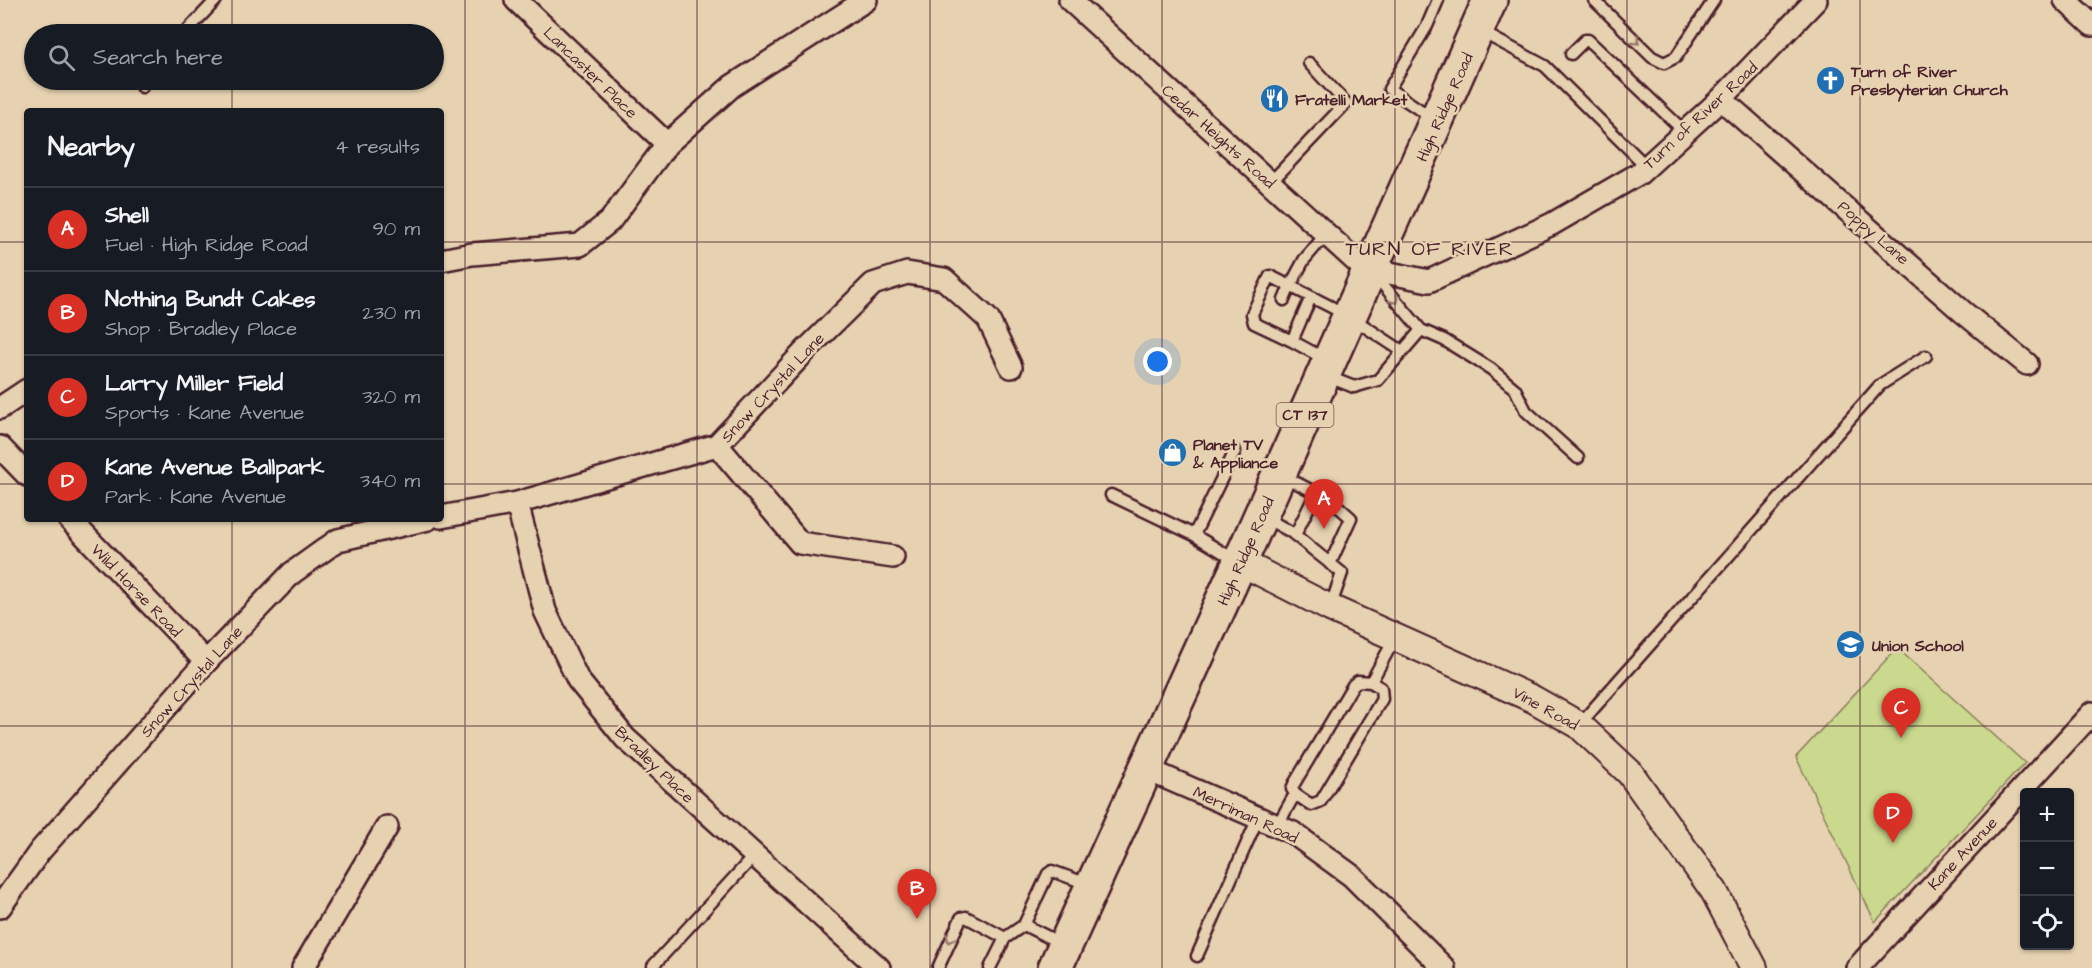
<!DOCTYPE html>
<html lang="en">
<head>
<meta charset="utf-8">
<style>
	body { margin:0; font-family:"Architects Daughter",sans-serif; background:#20242c; color:#f1f3f6 }
	.controls { position:absolute; right:18px; bottom:18px; display:grid; overflow:hidden; border-radius:6px; box-shadow:0 2px 4px #0004 }
	.controls button { width:54px; height:54px; display:grid; place-items:center; padding:0; border:0; border-bottom:2px solid #363941; background:#171b24; color:#f1f3f6; font:30px sans-serif }
	.you { position:absolute; left:1158px; top:362px; width:21px; height:21px; margin:-15px; border:4px solid #fff; border-radius:50%; background:#1a73e8; box-shadow:0 0 0 9px #1a73e833 }
	.badge { display:grid; place-items:center; width:39px; height:39px; border-radius:50%; background:#d93025; color:#fff; font-size:20px; font-weight:700 }
	.pin { position:absolute; translate:-50% -50px; filter:drop-shadow(0 2px 3px #0008) }
	.pin::after { content:''; position:absolute; top:32px; width:21px; height:18px; background:inherit; clip-path:polygon(0 0,100% 0,50% 100%) }
	.list { margin:0; padding:0; list-style:none }
	h2 { display:flex; justify-content:space-between; align-items:center; height:78px; margin:0; padding:0 24px; font-size:26px }
	h2 small { font-size:20px; font-weight:400; color:#9ea1a6 }
	.list li { display:grid; grid-template-columns:39px 1fr auto; gap:18px; align-items:center; box-sizing:border-box; height:84px; padding:0 24px; border-top:2px solid #363941 }
	.list b { display:block; font-size:22px; white-space:nowrap }
	.list p { margin:0; font-size:20px; white-space:nowrap; color:#9ea1a6 }
	.list em { font-size:20px; font-style:normal; color:#9ea1a6 }
	.icon { flex:none; width:33px; height:33px; fill:none; stroke:currentColor; stroke-width:2; stroke-linecap:round; stroke-linejoin:round }
	.map { position:relative; flex:none; width:2092px; height:968px; overflow:hidden }
	.search { position:absolute; background:#171b24; box-shadow:0 2px 4px #0004; left:24px; top:24px; width:420px; height:66px; display:flex; align-items:center; gap:15px; box-sizing:border-box; padding:0 21px; border-radius:33px; color:#9ea1a6; font-size:22px }
	.panel { position:absolute; background:#171b24; box-shadow:0 2px 4px #0004; left:24px; top:108px; width:420px; height:414px; border-radius:6px }
	.map>svg:first-child { display:block }
	.green { fill:#cad98d; stroke:#8a7c5c; stroke-width:1.5 }
	.lines { fill:none; stroke-linecap:round; stroke-linejoin:round }
	.service-casing { stroke:#4a1f2b; stroke-width:15 }
	.minor-casing { stroke:#4a1f2b; stroke-width:26 }
	.tertiary-casing { stroke:#4a1f2b; stroke-width:30 }
	.primary-casing { stroke:#4a1f2b; stroke-width:38 }
	.service { stroke:#e6d2b1; stroke-width:10 }
	.minor { stroke:#e6d2b1; stroke-width:21 }
	.tertiary { stroke:#e6d2b1; stroke-width:26 }
	.primary { stroke:#e6d2b1; stroke-width:33 }
	.oneway { stroke:#98786e }
	.grid { fill:none; stroke:#4a1f2b; stroke-width:1.5; stroke-opacity:0.55 }
	.labels { text-anchor:middle; stroke-width:5; stroke-linejoin:round; paint-order:stroke }
	.shield { fill:#e6d2b1; stroke:#795553; stroke-width:1.5 }
	.shield-label { font-size:15px; font-weight:bold; fill:#4a1f2b }
	.poi-label { font-size:16px; font-weight:bold; fill:#4a1f2b; stroke:#e6d2b1; text-anchor:start }
	.street-label { font-size:16px; fill:#4a1f2b; stroke:#e6d2b1 }
	.quarter-label { font-size:20px; letter-spacing:1.5px; fill:#4a1f2b; stroke:#e6d2b1 }
</style>
</head>
<body>
<div class="map">
<svg width="2092" height="968" viewBox="0 0 2092 968">
	<rect width="100%" height="100%" fill="#e6d2b1"/>
	<filter id="ink" filterUnits="userSpaceOnUse"><feTurbulence type="fractalNoise" baseFrequency=".0167" numOctaves="2"/><feDisplacementMap in="SourceGraphic" scale="12" xChannelSelector="R" yChannelSelector="G"/><feConvolveMatrix kernelMatrix="1 2 1 2 8 2 1 2 1" color-interpolation-filters="sRGB"/></filter>
	<g filter="url(#ink)">
		<!-- green -->
		<path class="green" d="M1897 648 2025 763 1875 922 1796 757Z"/>
		<g class="lines">
			<defs>
				<path id="service" d="M1594 0 1652 57 1664 63 1676 57 1714 0
					M1480 31 1545 66 1647 167
					M184 34 216 0
					M1571 54 1585 40H1588L1686 133
					M142 87 143 80
					M1432 118 1389 89 1427 26 1438 0
					M1270 183 1346 103 1309 63
					M1326 234 1304 260 1290 286 1349 316 1402 351
					M1374 274 1421 330 1444 340 1491 369 1515 389 1526 411 1578 458
					M1311 297 1292 341 1325 359
					M1284 300 1290 286 1270 276 1252 314 1254 323 1292 341
					M1326 376 1354 387 1378 380 1421 330
					M1283 476 1332 501 1351 518 1330 564
					M1111 495 1194 535 1237 561
					M1264 517 1291 532 1342 573 1330 608
					M1194 535 1235 451
					M1295 535 1316 493
					M1371 682 1381 688 1382 699 1321 801 1311 805 1295 794 1292 789 1294 784 1353 685 1358 681 1371 682 1395 638
					M1579 725 1880 385 1926 356
					M1277 826 1295 794
					M1062 944 1024 925 1048 874 1052 871 1090 885
					M1197 956 1258 818
					M653 966 753 857
					M938 968 961 918 966 917 1005 938
					M990 968 1005 938 1024 925"/>
				<path id="minor" d="M516 0 667 144
					M1070 0 1359 264 1370 269 1429 281 1552 224 1640 173 1721 99 1816 0
					M2065 0 2092 25
					M1721 99 1963 312 2027 364
					M441 260 472 254 580 245 610 221 667 144 732 86 866 0
					M0 408 27 390
					M717 445 800 543 893 557
					M0 447 27 475
					M517 503 545 611 578 680 625 738 879 968
					M441 517 517 503 717 445 807 349 873 284 907 273 944 279 988 319 1011 367
					M69 519 206 662
					M1146 769 1293 833 1352 876 1444 968
					M0 907 40 851 206 662 292 573 338 540 428 519
					M303 968 387 827
					M1857 968 2092 713"/>
				<path id="tertiary" d="M1240 562 1330 608 1533 699 1579 725 1630 773 1714 891 1754 968"/>
				<path id="primary" d="M1055 968 1240 562 1490 0"/>
			</defs>
			<!-- service casing -->
			<use href="#service" class="service-casing"/>
			<!-- minor casing -->
			<use href="#minor" class="minor-casing"/>
			<!-- tertiary casing -->
			<use href="#tertiary" class="tertiary-casing"/>
			<!-- primary casing -->
			<use href="#primary" class="primary-casing"/>
			<!-- service -->
			<use href="#service" class="service"/>
			<!-- minor -->
			<use href="#minor" class="minor"/>
			<!-- tertiary -->
			<use href="#tertiary" class="tertiary"/>
			<!-- primary -->
			<use href="#primary" class="primary"/>
		</g>
		<!-- one-way arrows -->
		<defs><path id="oneway-chevron" d="M-2-3.5L2.5 0L-2 3.5" fill="none" stroke-width="1.6" stroke-linecap="round" stroke-linejoin="round" transform="scale(1.5)"/></defs>
		<g class="oneway">
			<use href="#oneway-chevron" transform="translate(1636 41) rotate(45)"/>
			<use href="#oneway-chevron" transform="translate(1395 300) rotate(50)"/>
			<use href="#oneway-chevron" transform="translate(950 939) rotate(115)"/>
		</g>
	</g>
	<!-- grid -->
	<path class="grid" d="M232 0V34M465 0V968M697 0V968M930 0V968M1162 0V968M1395 0V968M1627 0V968M1860 0V968M232 80V111M0 242H27M441 242H2092M0 484H27M441 484H2092M232 519V968M0 726H2092"/>
	<!-- icons -->
	<defs>
		<symbol id="church-disc" viewBox="-11 -11 22 22"><circle r="9.5" fill="#1f6fb2" stroke="#e6d2b1"/><path d="M-1.2-6h2.4v3.5h3.3v2.4h-3.3V6h-2.4V-.1h-3.3v-2.4h3.3Z" fill="#fff"/></symbol>
		<symbol id="restaurant-disc" viewBox="-11 -11 22 22"><circle r="9.5" fill="#1f6fb2" stroke="#e6d2b1"/><path d="M-5-6h1v4h1v-4h1v4h1v-4h1v5L-1.5 .5V6h-2V.5L-5-1ZM5-6V6H3V1.5H1.5Q1.5-4 5-6Z" fill="#fff"/></symbol>
		<symbol id="shop-disc" viewBox="-11 -11 22 22"><circle r="9.5" fill="#1f6fb2" stroke="#e6d2b1"/><path d="M-5-2.5h2.3a2.7 3.5 0 0 1 5.4 0H5L5.5 6h-11ZM-1.5-2.5h3a1.5 2.3 0 0 0-3 0Z" fill="#fff"/></symbol>
		<symbol id="school-disc" viewBox="-11 -11 22 22"><circle r="9.5" fill="#1f6fb2" stroke="#e6d2b1"/><path d="M0-5L7-2L0 1L-7-2ZM-4 1L0 2.5L4 1V4Q0 6-4 4Z" fill="#fff"/></symbol>
	</defs>
	<g fill-rule="evenodd">
		<use href="#church-disc" x="1814" y="64" width="33" height="33"/>
		<use href="#restaurant-disc" x="1258" y="82" width="33" height="33"/>
		<use href="#shop-disc" x="1156" y="436" width="33" height="33"/>
		<use href="#school-disc" x="1834" y="628" width="33" height="33"/>
	</g>
	<g class="labels">
		<!-- shield labels -->
		<rect class="shield" x="1276.5" y="403" width="57" height="24" rx="4.5"/>
		<g class="shield-label">
			<text x="1305" y="420">CT 137</text>
		</g>
		<!-- poi labels -->
		<g class="poi-label">
			<text x="1851" y="77">Turn of River<tspan x="1851" dy="18">Presbyterian Church</tspan></text>
			<text x="1295" y="105">Fratelli Market</text>
			<text x="1193" y="450">Planet TV<tspan x="1193" dy="18">&amp; Appliance</tspan></text>
			<text x="1872" y="651">Union School</text>
		</g>
		<!-- street labels -->
		<g class="street-label">
			<text transform="translate(591 72) rotate(44)" y="6">Lancaster Place</text>
			<text transform="translate(1444 107) rotate(-66)" y="6">High Ridge Road</text>
			<text transform="translate(1700 115) rotate(-43)" y="6">Turn of River Road</text>
			<text transform="translate(1219 136) rotate(42)" y="6">Cedar Heights Road</text>
			<text transform="translate(1874 232) rotate(41)" y="6">Poppy Lane</text>
			<text transform="translate(772 387) rotate(-47)" y="6">Snow Crystal Lane</text>
			<text transform="translate(1245 551) rotate(-66)" y="6">High Ridge Road</text>
			<text transform="translate(137 590) rotate(46)" y="6">Wild Horse Road</text>
			<text transform="translate(191 681) rotate(-48)" y="6">Snow Crystal Lane</text>
			<text transform="translate(1546 708) rotate(29)" y="6">Vine Road</text>
			<text transform="translate(655 764) rotate(44)" y="6">Bradley Place</text>
			<text transform="translate(1246 814) rotate(25)" y="6">Merriman Road</text>
			<text transform="translate(1962 853) rotate(-47)" y="6">Kane Avenue</text>
		</g>
		<!-- quarter labels -->
		<g class="quarter-label">
			<text x="1430" y="255">TURN OF RIVER</text>
		</g>
	</g>
</svg>
<div class="controls">
<button>+</button>
<button>−</button>
<button><svg class="icon" aria-label="locate" viewBox="0 0 24 24"><circle cx="12" cy="12" r="6"/><path d="M12 2v4M12 18v4M2 12h4M18 12h4"/></svg></button>
</div>
<div class="you"></div>
<div class="pin badge" style="left:1324px;top:529px">A</div>
<div class="pin badge" style="left:917px;top:919px">B</div>
<div class="pin badge" style="left:1901px;top:738px">C</div>
<div class="pin badge" style="left:1893px;top:843px">D</div>
<div class="search"><svg class="icon" aria-label="search" viewBox="0 0 24 24"><circle cx="10" cy="10" r="6"/><path d="M15 15l6 6"/></svg>Search here</div>
<section class="panel">
<h2>Nearby<small>4 results</small></h2>
<ul class="list">
<li><span class="badge">A</span><div><b>Shell</b><p>Fuel · High Ridge Road</p></div><em>90 m</em></li>
<li><span class="badge">B</span><div><b>Nothing Bundt Cakes</b><p>Shop · Bradley Place</p></div><em>230 m</em></li>
<li><span class="badge">C</span><div><b>Larry Miller Field</b><p>Sports · Kane Avenue</p></div><em>320 m</em></li>
<li><span class="badge">D</span><div><b>Kane Avenue Ballpark</b><p>Park · Kane Avenue</p></div><em>340 m</em></li>
</ul>
</section>
</div>
</body>
</html>
